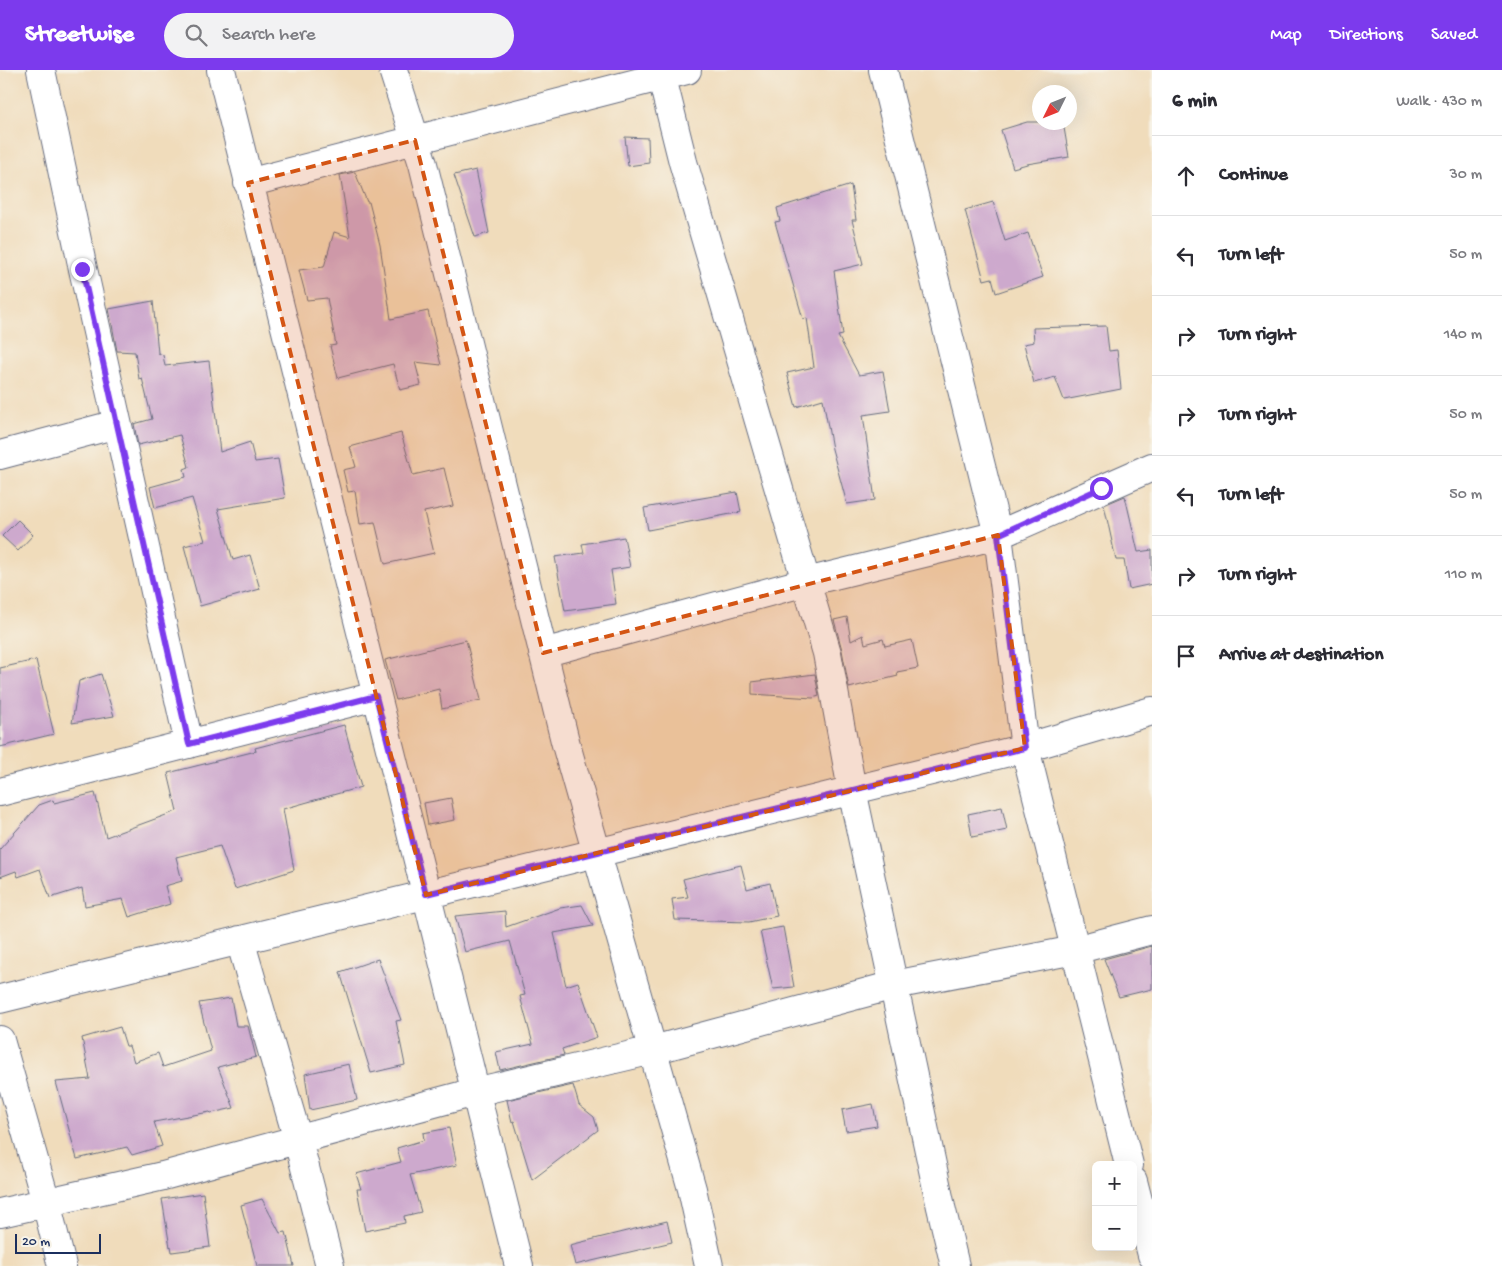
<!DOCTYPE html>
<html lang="en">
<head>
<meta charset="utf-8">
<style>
	body { margin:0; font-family:"Gochi Hand",sans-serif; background:#f2f2f3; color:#2b2b33 }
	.controls { position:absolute; right:15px; bottom:15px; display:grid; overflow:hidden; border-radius:8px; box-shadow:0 5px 20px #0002 }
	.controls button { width:45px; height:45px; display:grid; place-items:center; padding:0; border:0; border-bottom:1px solid #e1e1e2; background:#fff; color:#2b2b33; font:25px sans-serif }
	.compass { position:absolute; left:1032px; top:15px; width:45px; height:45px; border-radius:50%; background:#fff; box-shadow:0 5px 20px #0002; rotate:227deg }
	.scale { position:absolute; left:15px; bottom:12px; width:86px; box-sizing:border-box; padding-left:5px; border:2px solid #1b2f5e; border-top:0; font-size:14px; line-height:18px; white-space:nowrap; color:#1b2f5e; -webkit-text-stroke:4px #f7f3e8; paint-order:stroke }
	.stop { position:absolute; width:15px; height:15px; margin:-11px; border:4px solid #7c3aed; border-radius:50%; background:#fff }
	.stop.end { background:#7c3aed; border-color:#fff; box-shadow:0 1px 5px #0008 }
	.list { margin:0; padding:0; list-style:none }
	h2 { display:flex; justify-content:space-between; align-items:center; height:65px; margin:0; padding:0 20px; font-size:21px }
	h2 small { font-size:16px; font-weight:400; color:#7c7c81 }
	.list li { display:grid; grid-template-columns:32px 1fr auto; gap:15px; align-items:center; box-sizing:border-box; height:80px; padding:0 20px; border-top:1px solid #e1e1e2 }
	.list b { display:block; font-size:19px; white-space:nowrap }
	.list em { font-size:16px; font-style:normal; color:#7c7c81 }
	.icon { flex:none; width:28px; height:28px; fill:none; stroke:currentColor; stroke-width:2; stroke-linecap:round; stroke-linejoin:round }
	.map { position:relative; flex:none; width:1152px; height:1196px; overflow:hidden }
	header { display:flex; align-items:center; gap:30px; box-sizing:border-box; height:70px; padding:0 25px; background:#7c3aed; color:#fff }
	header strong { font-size:24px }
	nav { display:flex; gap:28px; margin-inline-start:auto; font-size:18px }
	.search { width:350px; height:45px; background:#f2f2f3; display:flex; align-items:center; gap:12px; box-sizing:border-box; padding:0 18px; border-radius:28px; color:#7c7c81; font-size:19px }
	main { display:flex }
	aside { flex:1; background:#fff }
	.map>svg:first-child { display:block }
	.building { fill:#cda9cd }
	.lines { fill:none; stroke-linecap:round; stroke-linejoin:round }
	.minor-casing { stroke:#666c7f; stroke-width:30 }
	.minor { stroke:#fff; stroke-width:28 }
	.route { stroke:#7c3aed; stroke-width:6 }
	.marked { fill:#d45514; fill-opacity:0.2; stroke:#d45514; stroke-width:4; stroke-dasharray:10 6; stroke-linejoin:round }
</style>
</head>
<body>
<header>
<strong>Streetwise</strong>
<div class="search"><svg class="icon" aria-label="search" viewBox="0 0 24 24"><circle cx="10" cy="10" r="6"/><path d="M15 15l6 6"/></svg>Search here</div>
<nav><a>Map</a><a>Directions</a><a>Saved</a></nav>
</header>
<main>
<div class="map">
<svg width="1152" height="1196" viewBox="0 0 1152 1196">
	<rect width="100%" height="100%" fill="#f7f3e8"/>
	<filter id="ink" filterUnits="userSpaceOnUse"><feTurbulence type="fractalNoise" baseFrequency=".02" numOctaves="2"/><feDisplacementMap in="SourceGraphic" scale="10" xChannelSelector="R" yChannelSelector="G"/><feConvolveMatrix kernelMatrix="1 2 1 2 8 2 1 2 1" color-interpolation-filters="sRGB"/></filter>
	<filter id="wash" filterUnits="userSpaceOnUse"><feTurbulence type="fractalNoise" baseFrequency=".0096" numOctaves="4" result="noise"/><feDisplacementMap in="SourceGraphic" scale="20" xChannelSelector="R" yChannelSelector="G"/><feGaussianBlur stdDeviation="1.12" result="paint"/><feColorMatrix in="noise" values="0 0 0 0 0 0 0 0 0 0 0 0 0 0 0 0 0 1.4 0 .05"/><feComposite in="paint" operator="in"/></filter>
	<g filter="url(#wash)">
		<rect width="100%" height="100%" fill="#f0dcbb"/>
		<g id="blocks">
			<!-- building -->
			<path class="building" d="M1027 52H1063L1069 87 1027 94 1013 98 1001 60Z
				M625 67 648 68 649 93 628 96Z
				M476 100 489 163 475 167 454 105Z
				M355 102 367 132H369L380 175 391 249 428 241 441 295 415 292 421 315 400 320 393 294 338 308 330 276 336 275 327 228 307 230 299 200 324 197 334 162 350 167 340 105Z
				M851 115 856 150H852L863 194 834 201 843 265 838 266 859 305 883 301 890 341 863 345 875 430 847 434 832 379 823 329 796 337 787 303 814 297 807 248 803 249 775 152 780 151 777 138Z
				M993 132 1005 171 1028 163 1043 207 996 223 992 208 984 210 965 140Z
				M153 231 158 283 163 285 165 296 209 291 220 382 250 372 255 392 278 389 285 428 218 439 233 490 250 485 260 519 200 536 184 476 205 471 192 428 155 438 150 417 186 407 184 399 189 397 180 365 138 375 134 354 152 349 142 308 139 309 135 282 117 281 109 239Z
				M1106 256 1109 281 1117 280 1121 319 1064 330 1055 307 1034 313 1024 274 1034 272 1033 258Z
				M401 363 413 405 444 398 453 436 424 442 434 483 385 494 375 452 360 454 355 421 348 422 343 400 356 397 350 377Z
				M737 422 741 442 648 460 644 438Z
				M1125 426 1138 482 1152 480V514L1129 519 1124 490H1116L1104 435Z
				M18 450 33 465 18 481 2 466Z
				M624 467 630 497 611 500 616 534 565 541 555 487 584 483 582 474Z
				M847 547 851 571 863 565 865 574 883 569 885 576 912 570 918 598 897 602 898 606 849 618 842 580 834 550Z
				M466 570 481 630 442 639 439 619 396 630 385 590Z
				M36 590 54 664 0 677V598Z
				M101 604 114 646 72 653 79 611Z
				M815 604 819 626 813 628 752 624V612Z
				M344 655 361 717 283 739 294 800 235 819 220 776 176 787 182 811 165 816 170 834 129 847 123 829 85 836 82 818 50 828 40 799 18 807 16 801 0 807V779L39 735 53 730 54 733 95 723 106 767 177 741 168 703 256 681 255 678Z
				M451 728 455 750 428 755 424 733Z
				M1002 737 1007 760 972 767 968 744Z
				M741 795 747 819 770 813 777 846 749 852 675 850 672 829 688 827 683 809Z
				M582 835 593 856 554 863 566 916 578 912 597 967 562 979 564 985 500 1000 496 982 533 974 520 926 525 925 510 871 465 882 455 846 505 841 506 857 560 838Z
				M783 857 794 917 773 919 760 861Z
				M1152 876V919L1119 927 1104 889Z
				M378 889 401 950 396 951 405 995 371 1003 340 902Z
				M231 928 236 956H248L256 987 218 997 234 1038 211 1043 210 1042 154 1052 162 1076 132 1085 127 1077 77 1089 56 1012 90 1009 82 968 120 957 126 976H129L134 992 158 983 163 997 211 981 199 933Z
				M349 994 357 1030 310 1040 305 1004Z
				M573 1015 579 1035 594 1047 598 1060 532 1110 514 1051 512 1052 507 1030Z
				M873 1034 877 1056 846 1061 842 1040Z
				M449 1058 457 1095 410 1105 421 1142 404 1146 405 1153 365 1161 357 1119H361L356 1104 401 1092 397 1078 424 1070 423 1063Z
				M203 1123 210 1177 172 1182 171 1176 170 1177 162 1129Z
				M262 1129 280 1163 286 1162 294 1196H257L241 1135Z
				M667 1151 672 1172 575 1195 570 1175Z"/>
		</g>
	</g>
	<g filter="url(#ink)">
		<use href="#blocks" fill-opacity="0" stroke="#666c7f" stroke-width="1"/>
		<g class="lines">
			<defs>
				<path id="minor" d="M41 0 83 199 189 674
					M221 0 519 1196
					M393 0 423 94 565 671 692 1119 709 1196
					M660 0 683 92 827 583 852 720 941 1137 955 1196
					M883 0 998 465 1025 678 1129 1095
					M248 113 687 0
					M0 385 117 354
					M543 583 806 512 998 465 1152 397
					M0 722 376 626
					M240 870 298 1070 330 1196
					M0 929 1025 678 1152 641
					M0 970 46 1132 62 1196
					M1133 1111 1152 1185
					M0 1143 163 1106 475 1022 653 980 894 915 1075 880 1152 860"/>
			</defs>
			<!-- minor casing -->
			<use href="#minor" class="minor-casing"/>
			<!-- minor -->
			<use href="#minor" class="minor"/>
		</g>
	</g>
	<g class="lines" filter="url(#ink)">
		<!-- route -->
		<path class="route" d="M82 199 189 674 376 626 426 824 1025 678 998 465 1101 418"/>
	</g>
	<!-- marked area -->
	<path class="marked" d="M415 70 543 583 998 465 1025 678 426 825 248 113Z"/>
</svg>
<div class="controls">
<button>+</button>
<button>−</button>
</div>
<svg class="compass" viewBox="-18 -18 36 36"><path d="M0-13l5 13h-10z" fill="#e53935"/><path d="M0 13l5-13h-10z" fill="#7c7c81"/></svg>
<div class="scale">20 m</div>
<div class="stop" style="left:1101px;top:418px"></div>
<div class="stop end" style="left:82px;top:199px"></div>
</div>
<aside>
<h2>6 min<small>Walk · 430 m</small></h2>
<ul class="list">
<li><svg class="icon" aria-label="ahead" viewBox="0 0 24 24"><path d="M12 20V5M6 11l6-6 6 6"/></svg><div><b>Continue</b></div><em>30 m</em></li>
<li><svg class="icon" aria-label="left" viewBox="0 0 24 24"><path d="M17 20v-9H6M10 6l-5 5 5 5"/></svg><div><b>Turn left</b></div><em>50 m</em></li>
<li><svg class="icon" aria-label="right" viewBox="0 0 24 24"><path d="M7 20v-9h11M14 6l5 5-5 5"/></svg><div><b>Turn right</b></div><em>140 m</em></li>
<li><svg class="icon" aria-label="right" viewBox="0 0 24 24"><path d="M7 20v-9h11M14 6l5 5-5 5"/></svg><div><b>Turn right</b></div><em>50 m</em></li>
<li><svg class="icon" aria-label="left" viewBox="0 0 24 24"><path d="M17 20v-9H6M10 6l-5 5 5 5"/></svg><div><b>Turn left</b></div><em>50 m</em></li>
<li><svg class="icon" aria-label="right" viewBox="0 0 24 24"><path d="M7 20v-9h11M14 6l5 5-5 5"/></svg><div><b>Turn right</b></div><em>110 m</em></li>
<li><svg class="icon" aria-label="arrive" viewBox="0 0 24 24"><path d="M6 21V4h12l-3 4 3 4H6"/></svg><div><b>Arrive at destination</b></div></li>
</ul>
</aside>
</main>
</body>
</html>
